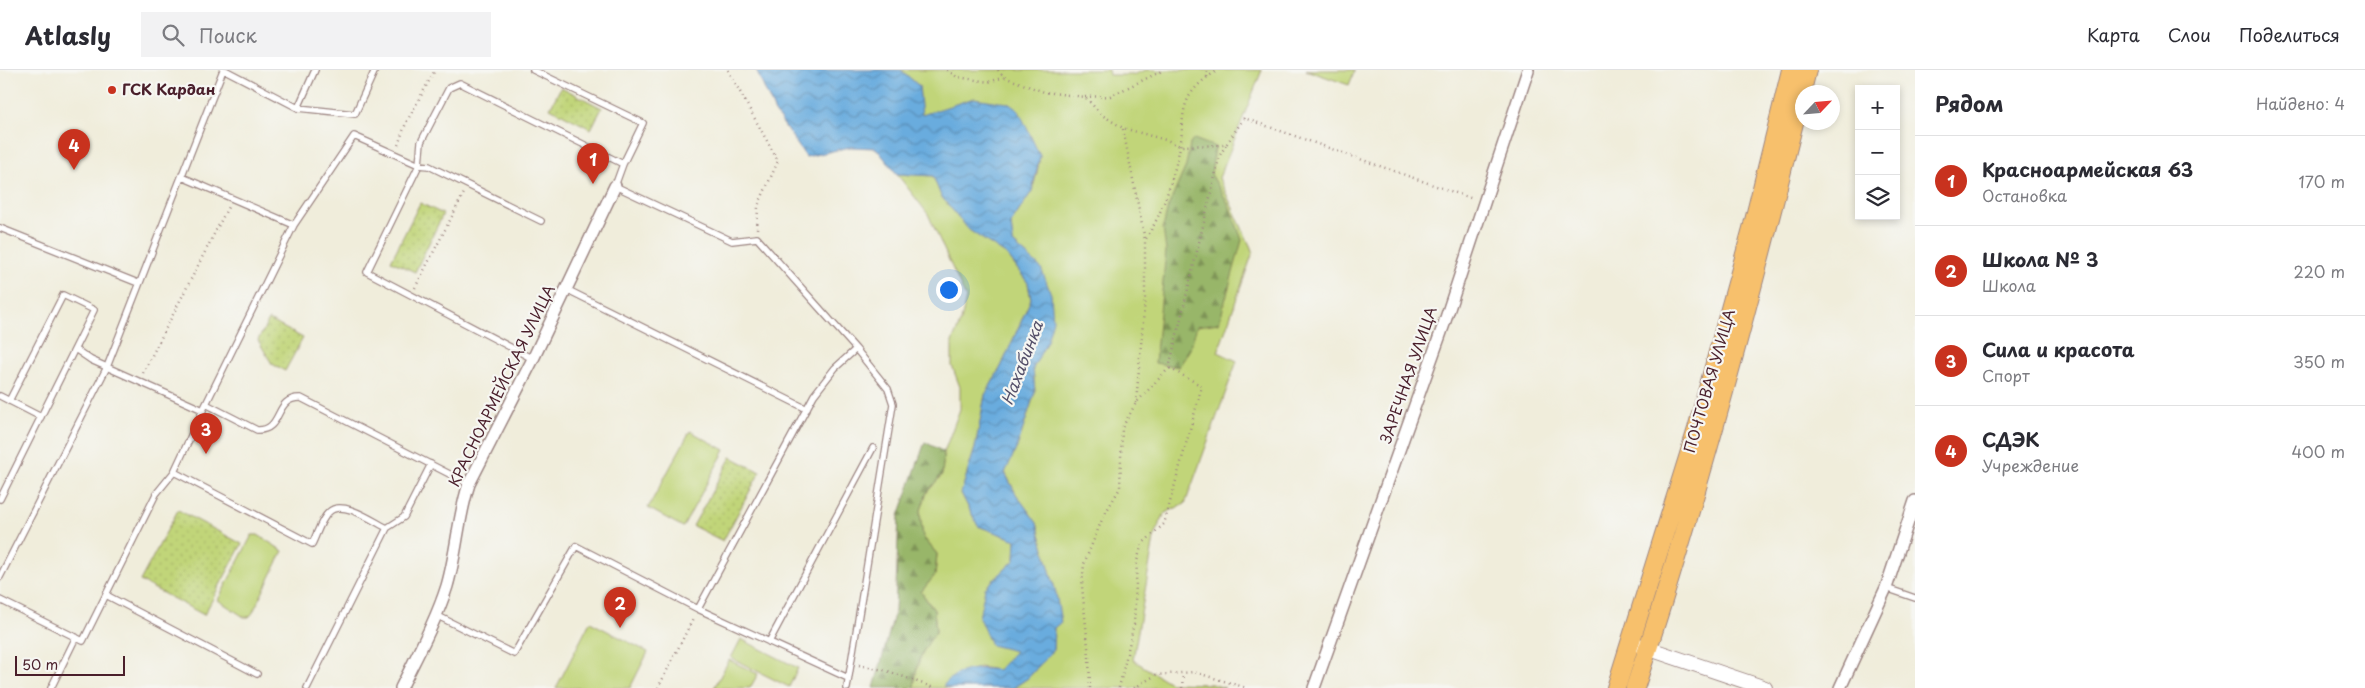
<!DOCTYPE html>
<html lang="ru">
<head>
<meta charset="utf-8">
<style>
	body { margin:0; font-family:"Playpen Sans",sans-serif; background:#f2f2f3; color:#2b2b33 }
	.controls { position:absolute; right:15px; top:15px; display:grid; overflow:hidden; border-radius:0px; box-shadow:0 2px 8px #0003 }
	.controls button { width:45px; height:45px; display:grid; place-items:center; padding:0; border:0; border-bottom:1px solid #e1e1e2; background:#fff; color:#2b2b33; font:25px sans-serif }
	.compass { position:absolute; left:1795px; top:15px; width:45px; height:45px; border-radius:50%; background:#fff; box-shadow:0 2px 8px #0003; rotate:64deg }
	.scale { position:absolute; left:15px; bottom:12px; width:110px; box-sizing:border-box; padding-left:5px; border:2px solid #4a1f2b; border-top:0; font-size:14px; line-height:18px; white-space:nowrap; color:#4a1f2b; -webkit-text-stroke:4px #f6f6f2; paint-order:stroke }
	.you { position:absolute; left:948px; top:219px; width:18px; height:18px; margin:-12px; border:4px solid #fff; border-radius:50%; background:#1a73e8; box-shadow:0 0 0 8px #1a73e833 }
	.badge { display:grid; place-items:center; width:32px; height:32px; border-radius:50%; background:#c8321e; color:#fff; font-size:16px; font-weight:700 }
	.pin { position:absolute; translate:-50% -41px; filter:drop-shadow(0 1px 2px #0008) }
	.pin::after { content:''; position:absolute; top:26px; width:18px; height:15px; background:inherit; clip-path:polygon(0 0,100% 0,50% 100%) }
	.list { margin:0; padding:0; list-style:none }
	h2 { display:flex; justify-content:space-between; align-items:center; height:65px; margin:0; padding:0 20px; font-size:21px }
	h2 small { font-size:16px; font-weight:400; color:#7c7c81 }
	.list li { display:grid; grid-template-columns:32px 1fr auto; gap:15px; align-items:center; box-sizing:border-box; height:90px; padding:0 20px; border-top:1px solid #e1e1e2 }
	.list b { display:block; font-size:19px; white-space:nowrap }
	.list p { margin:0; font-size:16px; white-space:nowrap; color:#7c7c81 }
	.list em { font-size:16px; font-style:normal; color:#7c7c81 }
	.icon { flex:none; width:28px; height:28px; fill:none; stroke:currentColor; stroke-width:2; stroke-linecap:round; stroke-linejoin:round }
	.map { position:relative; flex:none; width:1915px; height:618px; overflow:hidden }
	header { display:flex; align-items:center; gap:30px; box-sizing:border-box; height:70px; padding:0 25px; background:#fff; border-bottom:1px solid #e1e1e2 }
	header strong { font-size:24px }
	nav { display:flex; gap:28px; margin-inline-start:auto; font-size:18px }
	.search { width:350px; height:45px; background:#f2f2f3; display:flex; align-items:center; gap:12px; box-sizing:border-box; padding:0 18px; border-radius:0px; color:#7c7c81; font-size:19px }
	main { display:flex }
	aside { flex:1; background:#fff }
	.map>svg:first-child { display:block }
	.grass { fill:#c1d579; stroke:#867a52 }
	.forest { fill:url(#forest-firs); stroke:#716a4a }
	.park { fill:url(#park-dots); stroke:#867a52 }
	.water { fill:url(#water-waves); stroke:#5a6684 }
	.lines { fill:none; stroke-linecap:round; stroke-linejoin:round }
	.service-casing { stroke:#9d8683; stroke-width:8 }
	.minor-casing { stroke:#9d8683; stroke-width:14 }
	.tertiary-casing { stroke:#9d8683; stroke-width:16 }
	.primary-casing { stroke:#9d8683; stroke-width:20 }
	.path { stroke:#9d8683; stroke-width:2.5; stroke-dasharray:1 4; stroke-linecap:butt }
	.service { stroke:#fff; stroke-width:5.5 }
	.minor { stroke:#fff; stroke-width:11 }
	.tertiary { stroke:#fff; stroke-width:14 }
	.primary { stroke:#f7c06c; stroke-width:18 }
	.poi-dot { fill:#c8321e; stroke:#f6f6f2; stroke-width:2 }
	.labels { text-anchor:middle; stroke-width:4.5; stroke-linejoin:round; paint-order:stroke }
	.poi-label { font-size:15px; font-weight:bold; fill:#4a1f2b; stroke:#f6f6f2; text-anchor:start }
	.street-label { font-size:15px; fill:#4a1f2b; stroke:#f6f6f2 }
	.water-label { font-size:16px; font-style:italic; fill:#55506a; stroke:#f6f6f2 }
</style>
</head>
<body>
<header>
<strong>Atlasly</strong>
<div class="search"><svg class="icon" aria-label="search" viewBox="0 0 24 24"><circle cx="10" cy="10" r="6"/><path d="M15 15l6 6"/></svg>Поиск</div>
<nav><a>Карта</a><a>Слои</a><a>Поделиться</a></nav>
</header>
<main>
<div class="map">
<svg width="1915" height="618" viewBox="0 0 1915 618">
	<defs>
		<pattern id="forest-firs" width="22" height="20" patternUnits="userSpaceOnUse" patternTransform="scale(1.25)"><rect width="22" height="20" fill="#98b669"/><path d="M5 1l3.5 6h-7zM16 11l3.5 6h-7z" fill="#7e9357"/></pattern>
		<pattern id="park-dots" width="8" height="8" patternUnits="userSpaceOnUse" patternTransform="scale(1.25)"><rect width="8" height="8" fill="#c1d579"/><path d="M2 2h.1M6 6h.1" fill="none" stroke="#a7b669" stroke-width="1.8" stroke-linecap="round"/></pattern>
		<pattern id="water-waves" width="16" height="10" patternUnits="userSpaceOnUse" patternTransform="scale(1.25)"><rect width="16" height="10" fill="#69acde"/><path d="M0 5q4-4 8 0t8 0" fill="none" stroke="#588bb4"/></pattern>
	</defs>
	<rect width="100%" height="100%" fill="#f6f6f2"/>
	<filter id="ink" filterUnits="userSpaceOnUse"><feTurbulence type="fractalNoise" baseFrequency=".02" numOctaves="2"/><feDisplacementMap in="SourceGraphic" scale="10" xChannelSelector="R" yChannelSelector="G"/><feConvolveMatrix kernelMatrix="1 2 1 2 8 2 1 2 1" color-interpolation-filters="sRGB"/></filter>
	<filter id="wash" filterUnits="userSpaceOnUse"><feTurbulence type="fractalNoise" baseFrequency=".0096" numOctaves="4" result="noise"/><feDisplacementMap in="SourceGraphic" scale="20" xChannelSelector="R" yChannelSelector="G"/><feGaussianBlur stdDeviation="1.12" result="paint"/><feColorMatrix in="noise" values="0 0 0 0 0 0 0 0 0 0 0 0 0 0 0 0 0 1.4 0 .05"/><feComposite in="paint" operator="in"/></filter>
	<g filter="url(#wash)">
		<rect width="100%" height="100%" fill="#f0eddb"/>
		<!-- grass -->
		<path class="grass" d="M901 0H1108L1109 5H1132L1146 0H1262L1219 108 1253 182 1218 282 1237 291 1185 434 1165 443 1155 463 1133 590 1170 613 1211 614 1225 618H1013L1028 608 1053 580 1054 558 1060 551 1056 523 1037 453 1016 424 1005 402 1017 377 1035 322 1033 298 1047 271 1041 198 1013 173 1011 153 1032 121 1037 103 1040 86 1032 70 929 44 921 46 919 16Z
			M1306 0H1355L1349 15Z
			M897 104 933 106 941 126 969 160 1007 185 1028 213 1031 229 1001 297 985 325 975 378 961 423 978 456 1016 470 1015 490 985 518 1016 581 998 600 979 597 944 615 950 618H914C916 593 921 581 936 562L934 540 921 522 935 505 937 484 923 467 920 443 927 422 942 405 944 382 960 339V317L952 296V272L961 251 966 228 928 144Z
			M690 361 725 380 683 457 648 438Z
			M252 465H258L283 481 252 544 249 547H244L218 530Z
			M590 552 648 582 630 618H556Z
			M741 569 798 598 789 617 731 588Z
			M729 590 758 604 750 618H714Z"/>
		<!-- forest -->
		<path class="forest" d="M1194 69 1215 77 1211 104 1229 135 1242 170 1219 253 1197 256 1190 279 1179 297 1155 293 1166 181 1163 158 1168 137 1186 96 1190 74Z
			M925 372 944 382 942 405 927 422 920 443 923 467 937 484 935 505 921 522 934 540 936 562C921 582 916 593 914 618H874L895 541 899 446Z"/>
		<!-- park -->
		<path class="park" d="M561 17 602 38 591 59 550 38Z
			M420 133 443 144 415 202 391 191Z
			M269 250 303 268 285 301 272 294 258 270Z
			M731 387 760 402 723 471 693 456Z
			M178 440 242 474 204 545 140 511Z"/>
		<!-- water -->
		<path class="water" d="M756 0H901L919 16 922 45 974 28 1008 33 1019 41 1040 86 1032 121 1011 153 1013 173 1041 198 1051 224 1053 250 1047 271 1033 298 1035 322 1017 377 1005 403 1016 424 1037 453 1056 523 1061 552 1054 558 1053 580 1028 608 1013 618H950L943 616C957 598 978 597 998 600L1015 581 991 575 979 548 985 518 1015 490 1016 470 978 456 961 423 975 378 985 325 1001 297 1031 229 1028 213 1007 185 969 160 941 126 933 106 897 104 876 78 850 77 806 87 775 42Z"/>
	</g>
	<g filter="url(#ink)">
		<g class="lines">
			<defs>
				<path id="service" d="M225 0 298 38 355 44 375 0
					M533 0 643 53 623 94 615 116 732 171 757 168 856 279 835 298 814 325 698 539
					M298 38 315 0
					M182 107 294 155
					M541 151 429 96 419 95 421 72 449 18 460 13 623 94
					M0 158 138 213
					M566 219 807 339
					M75 279 91 290 203 340 294 155 354 66 419 95 367 202 533 289
					M0 326 41 347
					M206 334 257 360C284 361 273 327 301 328L469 414
					M203 340 174 402 312 474C317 464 321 449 329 442 342 429 373 451 387 458L307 618
					M0 429 94 240 63 225 9 331
					M387 458 404 447 431 394
					M0 507 107 297 223 0
					M1886 518 1915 528
					M106 525 257 604
					M0 530 83 571 156 424 174 402
					M436 545 514 584 576 476 698 539 848 608
					M769 572 873 378
					M51 618 76 567
					M847 618 893 334 888 319 856 279"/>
				<path id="minor" d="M401 618C417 585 436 551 447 516 457 482 458 447 469 414L533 289 615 116
					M1314 618 1444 254 1528 0
					M1840 618 1886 518 1915 431"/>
				<path id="tertiary" d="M1638 575 1765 618"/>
				<path id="primary" d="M1616 618 1697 359 1753 155 1791 0
					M1635 618C1702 415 1756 208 1807 0"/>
			</defs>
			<!-- service casing -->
			<use href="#service" class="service-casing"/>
			<!-- minor casing -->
			<use href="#minor" class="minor-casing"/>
			<!-- tertiary casing -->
			<use href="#tertiary" class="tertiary-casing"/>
			<!-- primary casing -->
			<use href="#primary" class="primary-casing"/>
			<!-- path -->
			<path class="path" d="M728 0 778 91 758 136 757 159
				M947 0 957 7 989 12 1004 7
				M998 0 1004 7 1044 22 1085 27 1102 45 1123 58 1169 71 1180 76 1226 75 1244 48 1473 129
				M1207 7 1208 0
				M1085 27 1110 26 1164 0
				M1123 59 1145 170C1163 143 1173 109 1180 77 1183 63 1181 44 1187 31 1192 18 1207 6 1219 0
				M398 75 406 53 435 0
				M415 218 464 123
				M143 303 228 137
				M1136 333 1145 229V170
				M859 595 888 601 934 618
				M658 618 694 547
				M1090 618 1089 587 1082 516 1084 494 1103 447 1120 418 1122 358 1136 333 1169 298 1220 85 1226 75
				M1119 618 1134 554 1137 491 1142 474 1164 454 1202 316 1169 298
				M1134 618 1156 605 1194 602 1247 618
				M1182 618 1183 603"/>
			<!-- service -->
			<use href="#service" class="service"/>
			<!-- minor -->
			<use href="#minor" class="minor"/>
			<!-- tertiary -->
			<use href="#tertiary" class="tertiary"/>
			<!-- primary -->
			<use href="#primary" class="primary"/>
		</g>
	</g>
	<!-- markers -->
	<circle class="poi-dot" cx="112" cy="20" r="5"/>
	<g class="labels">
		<!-- poi labels -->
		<g class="poi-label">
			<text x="122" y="25">ГСК Кардан</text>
		</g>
		<!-- street labels -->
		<g class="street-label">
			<text transform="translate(1409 305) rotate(-71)" y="5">ЗАРЕЧНАЯ УЛИЦА</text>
			<text transform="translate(1710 311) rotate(-74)" y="5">ПОЧТОВАЯ УЛИЦА</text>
			<text transform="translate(502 316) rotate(-64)" y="5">КРАСНОАРМЕЙСКАЯ УЛИЦА</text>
		</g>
		<!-- water labels -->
		<g class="water-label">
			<text transform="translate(1022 293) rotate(-69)" y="6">Нахабинка</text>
		</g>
	</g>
</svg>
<div class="controls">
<button>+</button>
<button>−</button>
<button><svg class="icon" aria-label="layers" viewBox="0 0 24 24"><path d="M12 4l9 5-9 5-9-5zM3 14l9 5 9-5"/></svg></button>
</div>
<svg class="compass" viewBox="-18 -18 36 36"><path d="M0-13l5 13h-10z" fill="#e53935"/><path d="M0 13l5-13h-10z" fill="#7c7c81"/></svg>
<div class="scale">50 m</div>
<div class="you"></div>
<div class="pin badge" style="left:593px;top:114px">1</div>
<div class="pin badge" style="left:620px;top:558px">2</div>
<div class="pin badge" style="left:206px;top:384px">3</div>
<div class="pin badge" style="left:74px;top:100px">4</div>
</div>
<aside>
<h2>Рядом<small>Найдено: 4</small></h2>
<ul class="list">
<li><span class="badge">1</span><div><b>Красноармейская 63</b><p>Остановка</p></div><em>170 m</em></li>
<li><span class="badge">2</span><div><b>Школа № 3</b><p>Школа</p></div><em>220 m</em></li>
<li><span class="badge">3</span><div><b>Сила и красота</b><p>Спорт</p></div><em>350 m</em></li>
<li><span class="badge">4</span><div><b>СДЭК</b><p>Учреждение</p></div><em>400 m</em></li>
</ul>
</aside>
</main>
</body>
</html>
